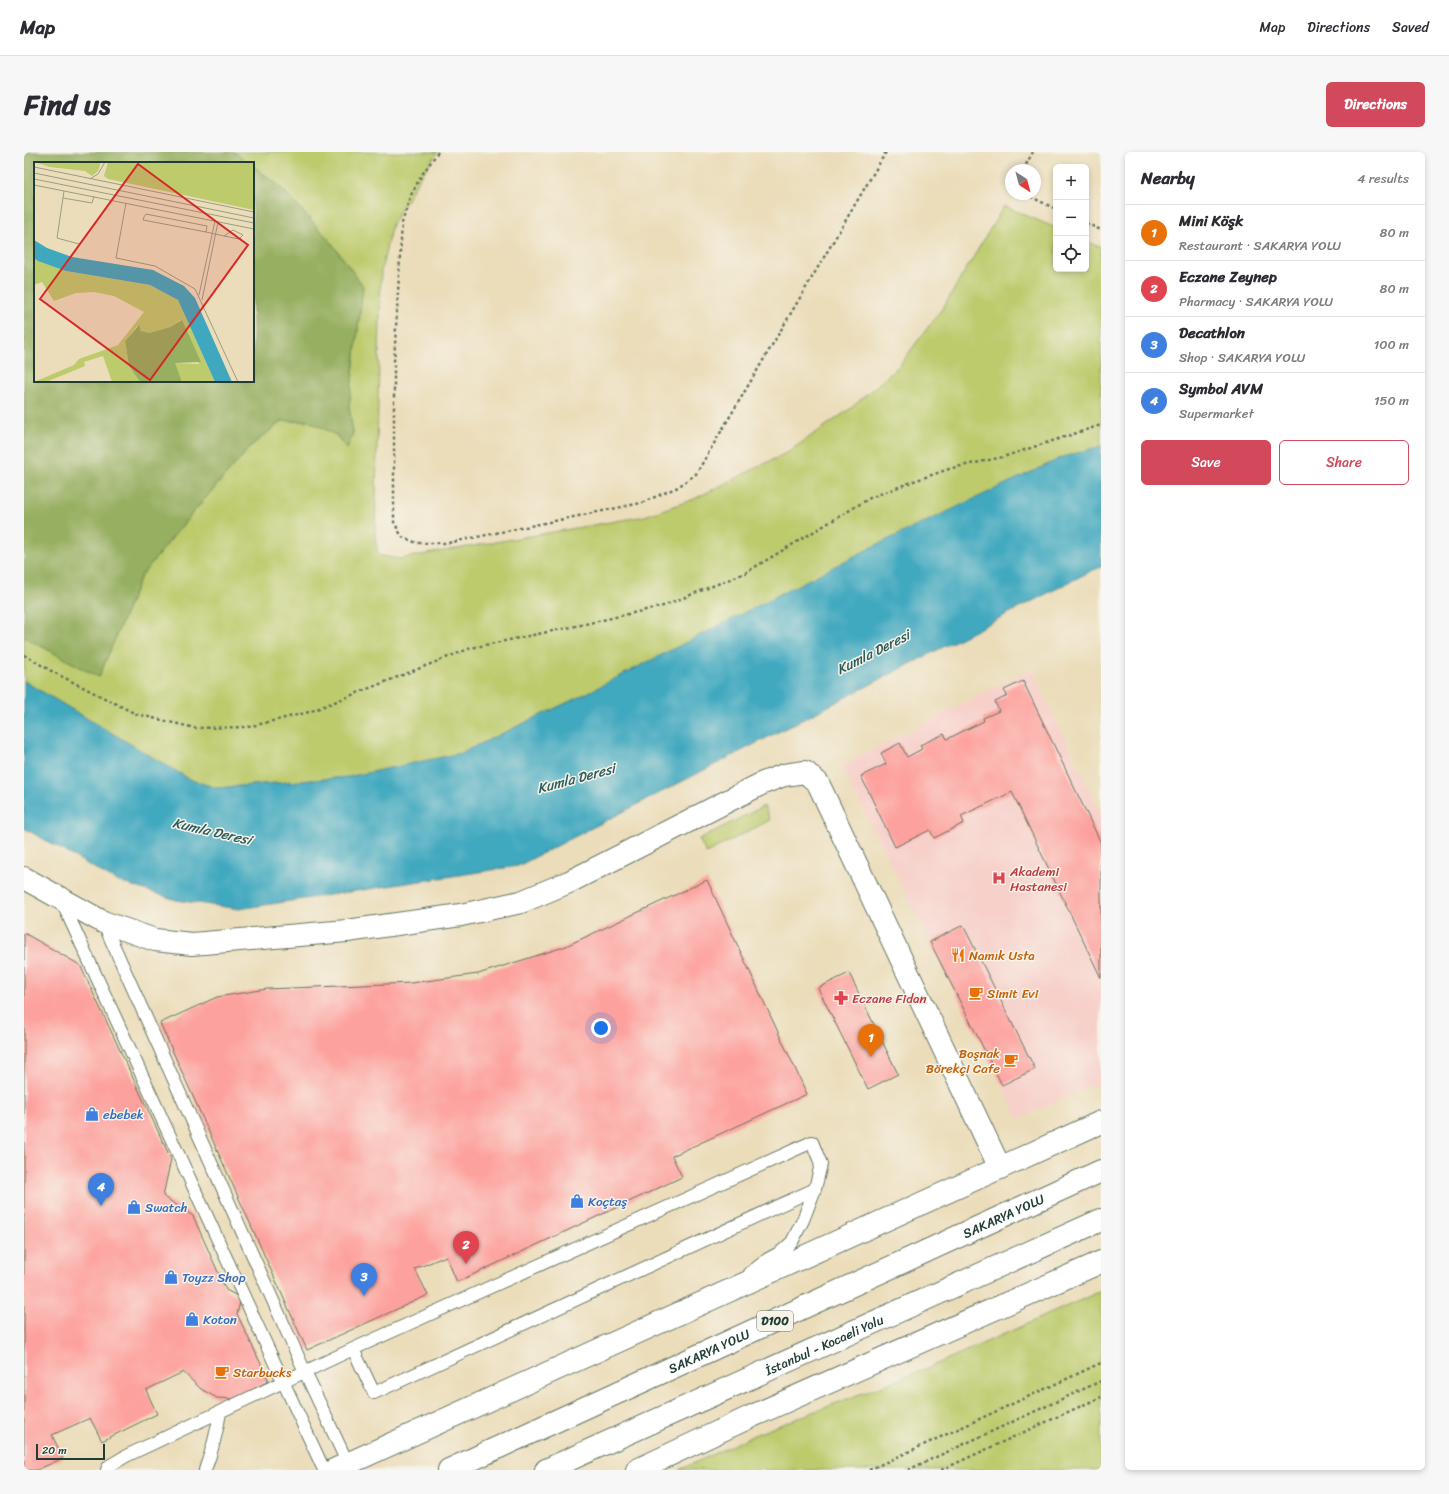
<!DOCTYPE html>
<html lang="en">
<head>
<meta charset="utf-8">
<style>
	body { margin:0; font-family:Sriracha,sans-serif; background:#f7f7f7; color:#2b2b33 }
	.controls { position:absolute; right:12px; top:12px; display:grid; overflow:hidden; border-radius:6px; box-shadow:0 2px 6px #0003 }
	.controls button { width:36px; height:36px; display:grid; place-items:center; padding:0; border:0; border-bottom:1px solid #e1e1e2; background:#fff; color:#2b2b33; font:20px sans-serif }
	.compass { position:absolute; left:981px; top:12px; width:36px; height:36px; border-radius:50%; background:#fff; box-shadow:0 2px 6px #0003; rotate:144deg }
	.scale { position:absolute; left:12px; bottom:10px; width:69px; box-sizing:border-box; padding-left:4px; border:2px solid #1f3d34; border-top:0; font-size:11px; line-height:14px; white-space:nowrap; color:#1f3d34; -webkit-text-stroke:3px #f7f3e8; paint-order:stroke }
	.you { position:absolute; left:577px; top:876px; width:14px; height:14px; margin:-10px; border:3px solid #fff; border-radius:50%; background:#1a73e8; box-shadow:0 0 0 6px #1a73e833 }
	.badge { display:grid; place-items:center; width:26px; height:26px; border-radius:50%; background:#d1495b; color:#fff; font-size:13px; font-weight:700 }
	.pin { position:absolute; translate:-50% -33px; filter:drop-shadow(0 1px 2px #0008) }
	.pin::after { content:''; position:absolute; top:21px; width:14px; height:12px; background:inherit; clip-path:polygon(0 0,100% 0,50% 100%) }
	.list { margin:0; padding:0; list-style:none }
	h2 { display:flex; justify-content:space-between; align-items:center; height:52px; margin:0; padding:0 16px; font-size:17px }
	h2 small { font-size:13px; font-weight:400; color:#7c7c81 }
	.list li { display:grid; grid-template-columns:26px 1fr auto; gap:12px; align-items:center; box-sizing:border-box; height:56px; padding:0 16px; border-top:1px solid #e1e1e2 }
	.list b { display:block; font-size:15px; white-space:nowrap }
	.list p { margin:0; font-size:13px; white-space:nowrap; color:#7c7c81 }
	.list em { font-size:13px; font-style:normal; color:#7c7c81 }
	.actions { display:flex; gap:8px; padding:12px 16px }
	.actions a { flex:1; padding:9px 0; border:1px solid #d1495b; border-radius:6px; text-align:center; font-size:14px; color:#d1495b }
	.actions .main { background:#d1495b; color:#fff }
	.icon { flex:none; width:22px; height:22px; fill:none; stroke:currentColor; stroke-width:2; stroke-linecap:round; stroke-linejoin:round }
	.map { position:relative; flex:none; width:1077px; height:1318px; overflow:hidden; border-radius:6px }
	header { display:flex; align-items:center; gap:24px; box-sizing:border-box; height:56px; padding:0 20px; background:#fff; border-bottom:1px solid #e1e1e2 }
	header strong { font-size:19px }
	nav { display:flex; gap:22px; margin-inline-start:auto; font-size:14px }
	.intro { display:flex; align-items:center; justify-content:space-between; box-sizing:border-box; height:96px; padding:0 24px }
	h1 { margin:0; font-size:28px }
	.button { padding:10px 18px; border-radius:6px; background:#d1495b; color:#fff; font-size:14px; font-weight:700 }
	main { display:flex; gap:24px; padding:0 24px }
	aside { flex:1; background:#fff; border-radius:6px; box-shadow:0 2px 6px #0003 }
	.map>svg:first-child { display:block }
	.built { fill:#f7d0ca }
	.green { fill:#bdcb6d; stroke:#6e8450 }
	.forest { fill:#96af60; stroke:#5a764a }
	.water { fill:#3fa8bf; stroke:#2f727a }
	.building { fill:#fda19e }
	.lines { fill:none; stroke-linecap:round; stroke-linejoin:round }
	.lane-casing { stroke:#667563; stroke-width:14 }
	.street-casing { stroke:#667563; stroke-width:24 }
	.highway-casing { stroke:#667563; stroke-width:24 }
	.path { stroke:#667563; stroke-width:2.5; stroke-dasharray:3 3; stroke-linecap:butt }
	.lane { stroke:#fff; stroke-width:12 }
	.street { stroke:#fff; stroke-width:22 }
	.highway { stroke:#fff; stroke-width:22 }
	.labels { text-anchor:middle; stroke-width:3; stroke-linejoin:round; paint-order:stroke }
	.shield { fill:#f7f3e8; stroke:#60746a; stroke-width:1 }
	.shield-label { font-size:12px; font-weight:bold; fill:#1f3d34 }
	.health-label { font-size:13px; fill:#be3a42; stroke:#f7f3e8; text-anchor:start }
	.food-label { font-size:13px; fill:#c56008; stroke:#f7f3e8; text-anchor:start }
	.shop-label { font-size:13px; fill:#366cbe; stroke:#f7f3e8; text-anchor:start }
	.street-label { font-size:13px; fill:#1f3d34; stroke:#f7f3e8 }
	.water-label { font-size:14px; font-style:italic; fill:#295d5e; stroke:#f7f3e8 }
	.inset-road { fill:none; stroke:#999d84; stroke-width:1 }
	.view { fill:#d62828; fill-opacity:0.15; stroke:#d62828; stroke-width:2 }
	.inset-edge { fill:none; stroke:#1f3d34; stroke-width:2 }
</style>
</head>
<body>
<header>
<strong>Map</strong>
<nav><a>Map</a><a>Directions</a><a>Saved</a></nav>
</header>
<div class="intro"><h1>Find us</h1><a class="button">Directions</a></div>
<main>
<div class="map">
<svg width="1077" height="1318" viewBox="0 0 1077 1318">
	<rect width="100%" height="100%" fill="#f7f3e8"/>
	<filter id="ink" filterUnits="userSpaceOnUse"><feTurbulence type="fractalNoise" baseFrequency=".025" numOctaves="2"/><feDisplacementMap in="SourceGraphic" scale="8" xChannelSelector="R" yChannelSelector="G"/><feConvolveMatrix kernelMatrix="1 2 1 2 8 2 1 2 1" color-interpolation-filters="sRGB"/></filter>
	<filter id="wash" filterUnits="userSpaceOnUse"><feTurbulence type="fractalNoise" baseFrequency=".012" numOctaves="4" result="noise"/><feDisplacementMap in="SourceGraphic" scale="16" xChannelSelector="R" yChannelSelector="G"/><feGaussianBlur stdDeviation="0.9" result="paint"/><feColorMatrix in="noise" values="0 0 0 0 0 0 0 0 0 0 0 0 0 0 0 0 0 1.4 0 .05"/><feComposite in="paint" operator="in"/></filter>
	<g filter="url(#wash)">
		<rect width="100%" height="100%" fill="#ebddba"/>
		<!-- built -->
		<path class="built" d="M1007 517 1077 662V929L995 967 817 614Z"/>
		<!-- green -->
		<path class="green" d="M210 0H414L397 24 368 72 357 119 351 386 354 403 374 407 621 364 670 347 764 300 826 257 875 214 920 154 980 54 1032 76V117H1062V89L1077 95V294L1039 305 557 544 437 601 324 625 193 636 167 628 0 529V485L75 525 117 424 171 358 228 293 258 269H285L312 283 323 297 329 281 325 255 339 134 307 90 254 33 229 14V11H224Z
			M740 654 746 668 682 701 675 687Z
			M1077 1139V1318H655L730 1283 906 1215Z"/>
		<!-- forest -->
		<path class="forest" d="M0 0H210L224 11H11V229H229V14L254 33 307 90 339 134 325 255 329 281 323 297 312 283 285 269H258L228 293 171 358 117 424 75 525 0 485Z"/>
		<!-- water -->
		<path class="water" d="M1077 294V415L1067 419 494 714 215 757 152 748 93 729 0 676V529L167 628 193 636 324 625 437 601 557 544 848 395 1039 305Z"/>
		<g id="blocks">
			<!-- building -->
			<path class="building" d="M999 529 1077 691V826L988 640 937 664 940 671 910 686 906 678 871 695 837 624 862 612 857 601 876 591 883 605 898 597 896 593 920 582 923 587 960 569 959 566 975 559 971 550 983 544 980 538Z
				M683 728 783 942 648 1004 658 1025 433 1130 422 1104 391 1117 404 1143 283 1198 136 871 193 845 243 837 387 831 454 822 540 795Z
				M939 773 1011 917 978 933 906 790Z
				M0 781 56 813 147 1007 139 1044 169 1064 202 1138 217 1146 213 1162 245 1229 210 1247 193 1246 177 1237 159 1220 122 1238 133 1262 78 1289 66 1266 28 1283 39 1306 13 1318H0Z
				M825 821 874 922 844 937 794 836Z"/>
		</g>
	</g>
	<g filter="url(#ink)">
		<use href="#blocks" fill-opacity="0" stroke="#667563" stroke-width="1"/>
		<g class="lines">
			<defs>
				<path id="lane" d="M38 750 300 1318
					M79 770 281 1220 324 1312
					M726 1121 744 1107 757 1100 768 1090 779 1068 791 1037
					M83 1318 85 1314 102 1304 329 1197 788 990 797 1012 791 1037 350 1241 329 1197
					M181 1318C188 1299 193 1280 196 1260"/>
				<path id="street" d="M0 726 79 770 131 788 168 792 323 779 437 763 497 750 545 730 739 631 760 623 781 620 794 631 976 1016"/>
				<g id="highway">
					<path d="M310 1318 1077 970"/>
					<path id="s1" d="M425 1318 1077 1019"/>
					<path id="s2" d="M522 1318 1077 1068"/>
					<path d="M613 1318 726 1265 1077 1110"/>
				</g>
			</defs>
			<!-- lane casing -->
			<use href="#lane" class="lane-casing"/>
			<!-- street casing -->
			<use href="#street" class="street-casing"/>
			<!-- highway casing -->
			<use href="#highway" class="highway-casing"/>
			<!-- path -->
			<path class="path" d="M414 0 397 24 386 45 378 71 370 210V370L378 385 393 391H424L617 351 654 335 672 322 862 0
				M999 18 1009 0
				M1001 42 1032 57
				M1062 71 1077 78
				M0 503 31 521 112 562 171 576 224 575 285 560 447 496 557 473 639 454 721 421 846 346 890 329 928 316 979 305 1077 273
				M845 1318 1077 1211
				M884 1318 1077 1229
				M917 1318 1077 1245"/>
			<!-- lane -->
			<use href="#lane" class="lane"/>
			<!-- street -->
			<use href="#street" class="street"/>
			<!-- highway -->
			<use href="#highway" class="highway"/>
		</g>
	</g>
	<!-- icons -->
	<defs>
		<symbol id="hospital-bare" viewBox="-9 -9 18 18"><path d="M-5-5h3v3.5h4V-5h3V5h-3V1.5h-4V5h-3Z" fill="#e0444e" stroke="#f7f3e8" stroke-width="2.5" paint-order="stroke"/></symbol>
		<symbol id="restaurant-bare" viewBox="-9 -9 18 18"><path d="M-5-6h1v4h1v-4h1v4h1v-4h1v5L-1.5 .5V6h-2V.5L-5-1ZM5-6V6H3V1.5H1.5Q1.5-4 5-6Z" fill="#e8710a" stroke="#f7f3e8" stroke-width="2.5" paint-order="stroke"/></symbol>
		<symbol id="cafe-bare" viewBox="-9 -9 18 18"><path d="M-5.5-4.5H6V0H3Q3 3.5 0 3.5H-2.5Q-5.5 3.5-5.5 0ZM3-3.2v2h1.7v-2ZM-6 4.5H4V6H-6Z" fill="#e8710a" stroke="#f7f3e8" stroke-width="2.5" paint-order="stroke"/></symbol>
		<symbol id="pharmacy-bare" viewBox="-9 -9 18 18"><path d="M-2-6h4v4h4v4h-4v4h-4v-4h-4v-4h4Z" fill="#e0444e" stroke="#f7f3e8" stroke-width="2.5" paint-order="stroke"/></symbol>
		<symbol id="shop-bare" viewBox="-9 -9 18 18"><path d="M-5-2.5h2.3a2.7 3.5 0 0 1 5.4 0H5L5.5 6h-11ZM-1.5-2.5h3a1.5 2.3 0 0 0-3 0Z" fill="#3f7fe0" stroke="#f7f3e8" stroke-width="2.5" paint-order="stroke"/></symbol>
	</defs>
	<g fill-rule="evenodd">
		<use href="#hospital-bare" x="965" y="716" width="20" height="20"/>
		<use href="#restaurant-bare" x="924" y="793" width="20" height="20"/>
		<use href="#cafe-bare" x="942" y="831" width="20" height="20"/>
		<use href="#pharmacy-bare" x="807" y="836" width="20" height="20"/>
		<use href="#cafe-bare" x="977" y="898" width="20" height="20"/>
		<use href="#shop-bare" x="58" y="952" width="20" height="20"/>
		<use href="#shop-bare" x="543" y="1039" width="20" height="20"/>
		<use href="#shop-bare" x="100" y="1045" width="20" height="20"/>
		<use href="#shop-bare" x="137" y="1115" width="20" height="20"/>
		<use href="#shop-bare" x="158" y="1157" width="20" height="20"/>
		<use href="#cafe-bare" x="188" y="1210" width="20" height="20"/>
	</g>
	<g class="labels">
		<!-- shield labels -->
		<rect class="shield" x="733" y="1159" width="36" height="20" rx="3"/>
		<g class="shield-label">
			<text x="751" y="1173">D100</text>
		</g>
		<!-- health labels -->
		<g class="health-label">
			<text x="986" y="724">Akademi<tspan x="986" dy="15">Hastanesi</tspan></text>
			<text x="828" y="851">Eczane Fidan</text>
		</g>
		<!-- food labels -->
		<g class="food-label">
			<text x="945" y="808">Namık Usta</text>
			<text x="963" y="846">Simit Evi</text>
			<text x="976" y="906" text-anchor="end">Boşnak<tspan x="976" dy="15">Börekçi Cafe</tspan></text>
			<text x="209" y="1225">Starbucks</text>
		</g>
		<!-- shop labels -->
		<g class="shop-label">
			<text x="79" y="967">ebebek</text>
			<text x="564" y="1054">Koçtaş</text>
			<text x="121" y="1060">Swatch</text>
			<text x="158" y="1130">Toyzz Shop</text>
			<text x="179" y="1172">Koton</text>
		</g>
		<!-- street labels -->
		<g class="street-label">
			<text dy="5" stroke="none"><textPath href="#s1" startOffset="610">SAKARYA YOLU</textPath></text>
			<text dy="5" stroke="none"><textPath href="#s2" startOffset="305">İstanbul - Kocaeli Yolu</textPath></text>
			<text dy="5" stroke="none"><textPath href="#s1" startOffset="286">SAKARYA YOLU</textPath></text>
		</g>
		<!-- water labels -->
		<g class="water-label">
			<text transform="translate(849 500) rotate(-27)" y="5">Kumla Deresi</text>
			<text transform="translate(552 626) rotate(-15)" y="5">Kumla Deresi</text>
			<text transform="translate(188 679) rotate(13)" y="5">Kumla Deresi</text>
		</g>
	</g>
	<!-- overview -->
	<g transform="translate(10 10)">
		<rect width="220" height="220" fill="#ebddba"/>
		<path d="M0 0H67L64 9 58 14 51 9 16 5ZM74 0H220V48L74 17 70 14ZM0 96 32 109 116 123 144 138 181 220H148L140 201 165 202 147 158 136 165 115 171H110L103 164 91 179 95 204 106 220H78L69 194 50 200 51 204 12 220H0L40 203 45 197 84 183 110 150 80 134 60 130 42 131 20 139 8 120 0 123Z" fill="#bdcb6d"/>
		<path d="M148 158 167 200 141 201 148 220H106L95 204 91 179 105 163 107 169 115 171 136 165Z" fill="#96af60"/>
		<path d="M0 78 13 86 38 95 119 108 150 124 161 136 198 220H181L144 138 116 123 32 109 4 99 0 96Z" fill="#3fa8bf"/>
		<path class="inset-road" d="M0 5 220 50M0 11 220 56M0 17 220 61M56 17 64 12 71 0M0 23 220 67M30 29 23 76 45 82M29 36 58 41 60 34M92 41 82 96 121 104 161 127 204 220M172 70 173 64 112 52 110 55 109 58 172 70 190 74 205 77 209 73 199 68 190 74M165 133 181 59M168 138 184 60"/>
		<path class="view" d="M104 2 214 83 116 218 6 137Z"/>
		<rect width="220" height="220" class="inset-edge"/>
	</g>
</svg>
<div class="controls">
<button>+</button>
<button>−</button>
<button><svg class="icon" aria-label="locate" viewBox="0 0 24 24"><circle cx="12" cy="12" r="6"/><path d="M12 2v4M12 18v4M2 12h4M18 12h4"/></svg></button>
</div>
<svg class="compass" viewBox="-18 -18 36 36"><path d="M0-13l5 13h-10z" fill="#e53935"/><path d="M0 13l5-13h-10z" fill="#7c7c81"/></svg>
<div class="scale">20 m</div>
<div class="you"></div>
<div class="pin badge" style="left:847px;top:905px;background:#e8710a">1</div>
<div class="pin badge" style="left:442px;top:1112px;background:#e0444e">2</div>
<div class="pin badge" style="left:340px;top:1144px;background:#3f7fe0">3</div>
<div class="pin badge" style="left:77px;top:1054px;background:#3f7fe0">4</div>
</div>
<aside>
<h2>Nearby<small>4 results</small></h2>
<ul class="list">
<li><span class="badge" style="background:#e8710a">1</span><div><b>Mini Köşk</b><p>Restaurant · SAKARYA YOLU</p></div><em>80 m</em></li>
<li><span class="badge" style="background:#e0444e">2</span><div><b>Eczane Zeynep</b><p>Pharmacy · SAKARYA YOLU</p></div><em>80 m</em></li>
<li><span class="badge" style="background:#3f7fe0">3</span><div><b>Decathlon</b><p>Shop · SAKARYA YOLU</p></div><em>100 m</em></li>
<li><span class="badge" style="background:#3f7fe0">4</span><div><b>Symbol AVM</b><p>Supermarket</p></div><em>150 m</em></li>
</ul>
<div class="actions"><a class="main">Save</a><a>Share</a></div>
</aside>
</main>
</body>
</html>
